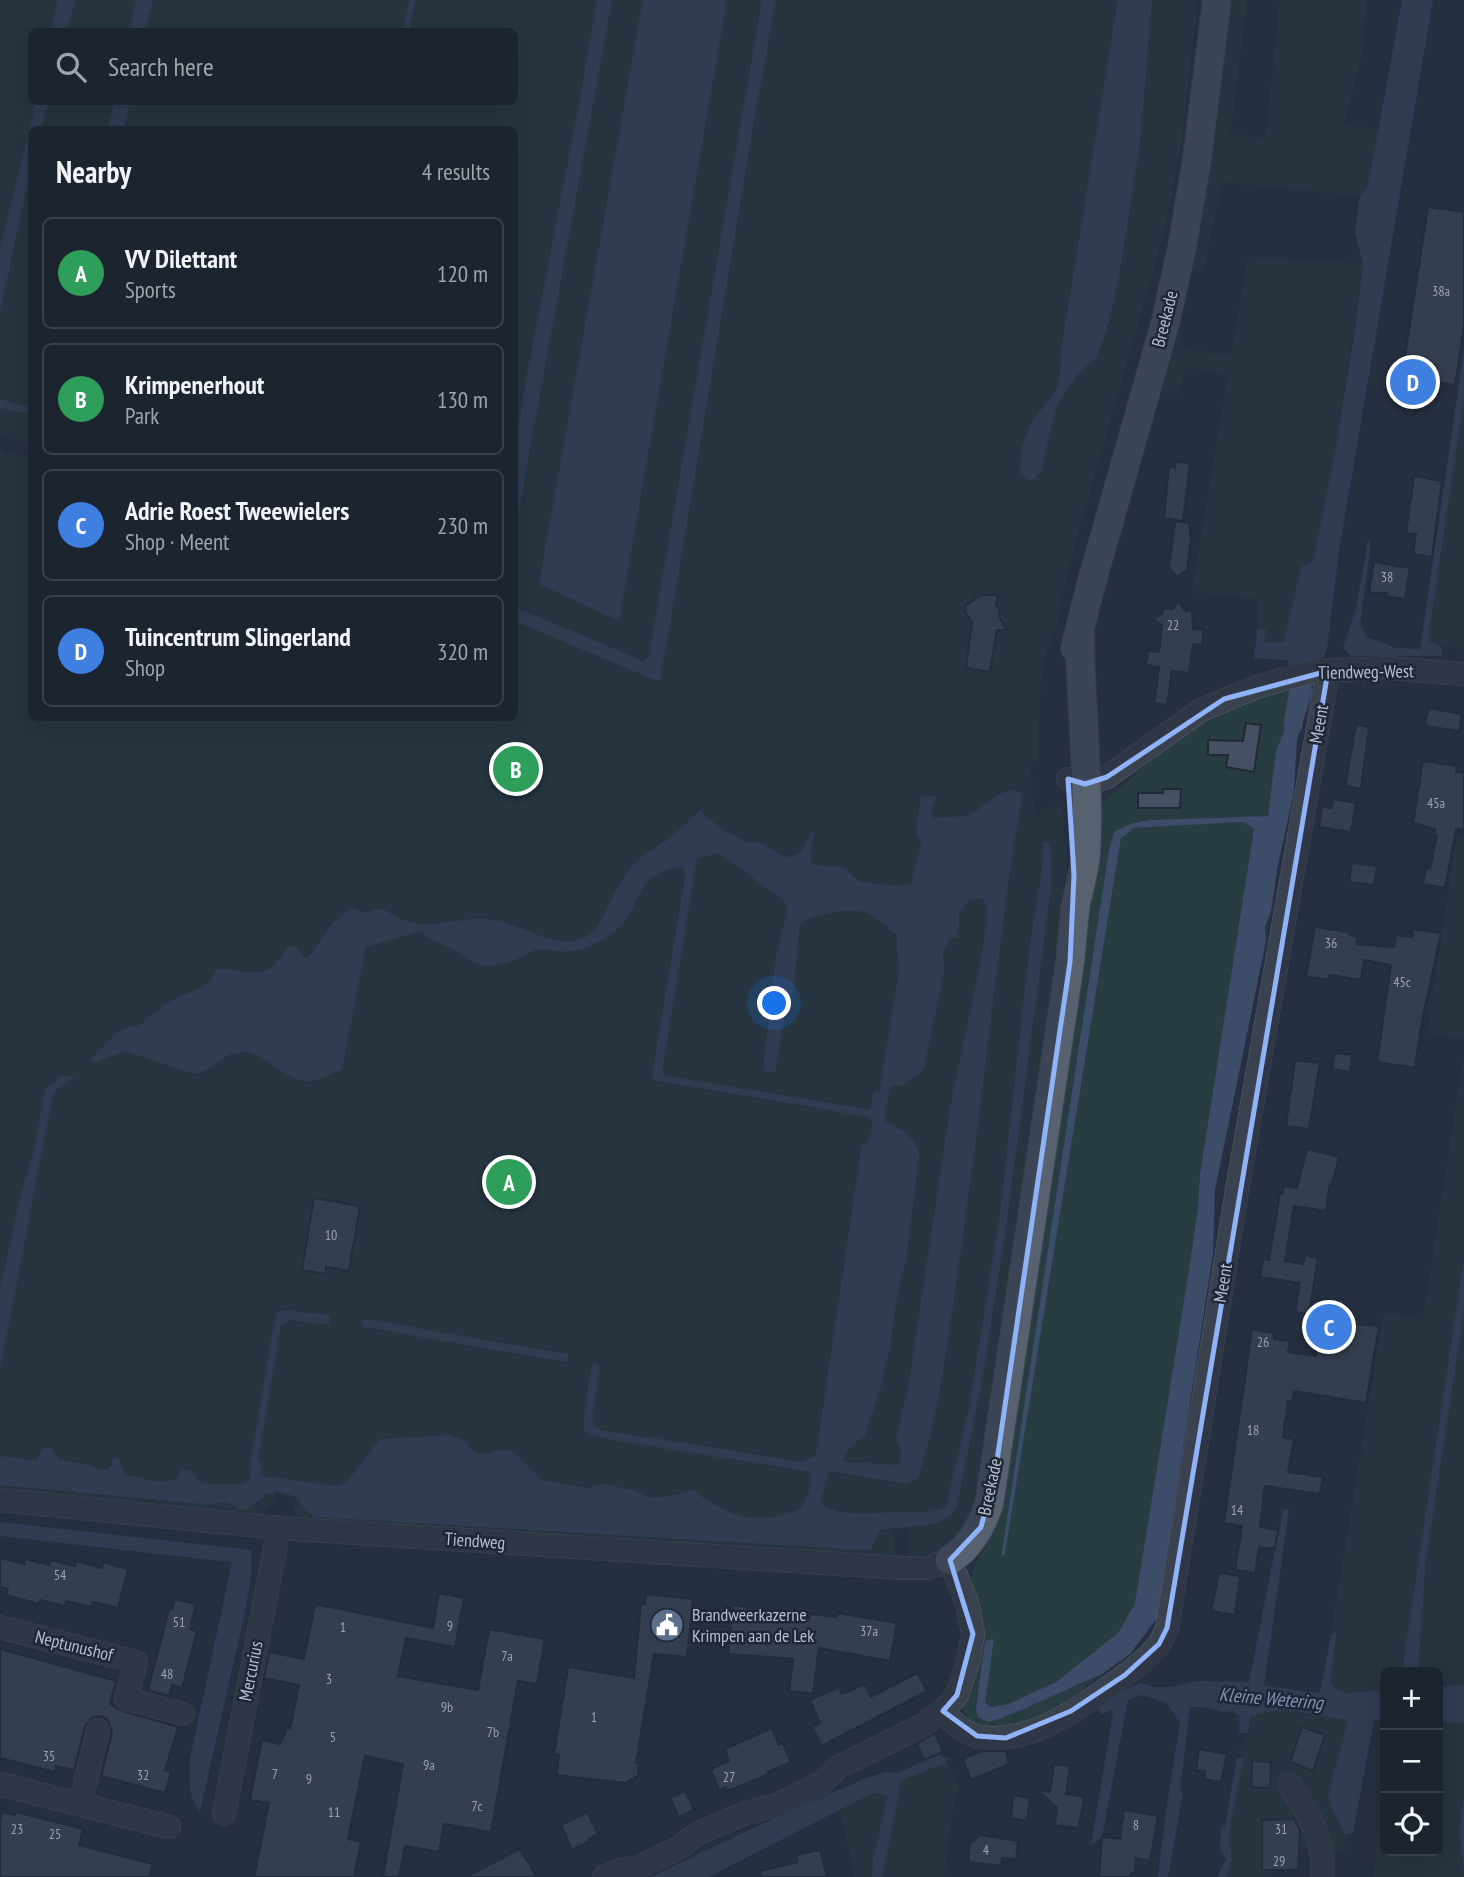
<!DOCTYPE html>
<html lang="en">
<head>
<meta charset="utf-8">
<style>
	body { margin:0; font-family:"PT Sans Narrow",sans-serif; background:#252c38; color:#f1f3f6 }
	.controls { position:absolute; right:21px; bottom:21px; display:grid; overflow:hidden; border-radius:10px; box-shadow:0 7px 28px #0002 }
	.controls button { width:63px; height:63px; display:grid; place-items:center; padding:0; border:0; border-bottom:2px solid #3a414c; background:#1c2430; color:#f1f3f6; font:35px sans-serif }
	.you { position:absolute; left:775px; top:1004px; width:24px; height:24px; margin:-18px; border:5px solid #fff; border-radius:50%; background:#1a73e8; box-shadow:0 0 0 10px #1a73e833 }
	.badge { display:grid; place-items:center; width:46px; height:46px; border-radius:50%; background:#1a73e8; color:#fff; font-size:23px; font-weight:700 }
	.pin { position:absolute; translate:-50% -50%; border:4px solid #fff; box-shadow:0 2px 7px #0006 }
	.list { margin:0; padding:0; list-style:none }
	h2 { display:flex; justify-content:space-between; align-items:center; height:91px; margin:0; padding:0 28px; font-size:30px }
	h2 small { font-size:23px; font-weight:400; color:#a0a4ab }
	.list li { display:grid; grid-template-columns:46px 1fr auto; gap:21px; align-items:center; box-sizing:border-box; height:112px; margin:0 14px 14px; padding:0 14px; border:2px solid #3a414c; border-radius:10px }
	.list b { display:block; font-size:26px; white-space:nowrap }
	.list p { margin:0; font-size:23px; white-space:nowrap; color:#a0a4ab }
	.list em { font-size:23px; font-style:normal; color:#a0a4ab }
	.icon { flex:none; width:38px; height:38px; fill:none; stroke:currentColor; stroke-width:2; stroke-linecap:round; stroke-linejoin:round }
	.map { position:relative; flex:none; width:1464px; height:1877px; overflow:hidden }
	.search { position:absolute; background:#1c2430; box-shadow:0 7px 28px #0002; left:28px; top:28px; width:490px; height:77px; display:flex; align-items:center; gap:18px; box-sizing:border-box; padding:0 24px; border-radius:10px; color:#a0a4ab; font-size:26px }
	.panel { position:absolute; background:#1c2430; box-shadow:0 7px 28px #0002; left:28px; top:126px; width:490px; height:595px; border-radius:10px }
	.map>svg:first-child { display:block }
	.green { fill:#283d41; fill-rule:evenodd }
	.water { fill:#3c4c69; fill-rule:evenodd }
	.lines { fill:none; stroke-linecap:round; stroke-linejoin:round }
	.canal { stroke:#3c4c69; stroke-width:19 }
	.building { fill:#455062; stroke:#212938; stroke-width:2 }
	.minor-casing { stroke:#58606e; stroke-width:24 }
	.major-casing { stroke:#444b59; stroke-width:30 }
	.minor { stroke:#3a4250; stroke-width:23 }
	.major { stroke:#586170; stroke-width:28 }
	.marked { fill:none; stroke:#90b2f7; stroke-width:5; stroke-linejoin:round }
	.labels { text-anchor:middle; stroke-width:5; stroke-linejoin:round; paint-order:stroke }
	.number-label { font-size:14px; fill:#9aa2b1 }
	.street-label { font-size:18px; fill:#b7becb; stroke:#1f2736 }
	.poi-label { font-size:18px; fill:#b7becb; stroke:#1f2736; text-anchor:start }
	.water-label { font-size:19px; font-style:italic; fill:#7f92b2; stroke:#1f2736 }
</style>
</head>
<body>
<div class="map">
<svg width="1464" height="1877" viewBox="0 0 1464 1877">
	<rect width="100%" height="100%" fill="#263040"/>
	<!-- green -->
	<path class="green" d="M0 0H1197L1181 146 1164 232 1069 565 1058 620 1046 653 1041 680 1037 760 1032 761 1030 779 1034 782 1032 795 1037 823 1041 809 1062 807 1067 873 1066 912 977 1509C952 1544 951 1548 908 1558V1528L936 1524 950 1516 982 1382 1006 1228 1051 889V853L1043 842 1041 875 1030 943 1000 1214 969 1408 946 1507 934 1512 929 1519 845 1527 0 1473V450L31 458 32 718H514V130H32L31 444 0 436ZM32 32H514V102H32Z
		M1228 0H1247L1230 134 1266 139 1280 0H1366L1363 49 1343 125 1379 130 1368 187 1360 196 1222 182 1203 271 1188 270Z
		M1248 257 1363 264 1334 459 1313 561 1301 567 1284 643H1264L1266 630 1258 628V599L1192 592 1228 375 1185 367 1179 393 1153 392 1173 323 1182 333 1183 349 1231 356Z
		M1464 398V650L1430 642 1429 634Z
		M1281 687 1300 691 1276 751 1268 816 1149 820 1138 821 1114 832 1109 849 1002 1557 1005 1554 1121 838 1134 828 1243 822 1254 828 1200 1174 1198 1207 1188 1276 1135 1603 1118 1633 1056 1682 1008 1704 991 1707 984 1703 994 1639 976 1709 1003 1718 1102 1674 1118 1663 1041 1720 1030 1724 979 1729 968 1720 963 1709 970 1586 973 1569 1000 1518 1071 1015 1095 806C1133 783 1158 747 1195 723 1218 709 1255 698 1281 687Z
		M1457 836 1464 837V1039L1427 1034Z
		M1464 1054V1258L1402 1672H1385V1690L1348 1693 1334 1688 1330 1680 1337 1633 1331 1635 1384 1313 1423 1320Z
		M1464 1312V1685L1438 1687V1672H1418L1426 1559Z
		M0 1486 210 1505 221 1500 236 1506 250 1508 267 1493H272L276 1500 261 1515 0 1495Z
		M297 1497 304 1508 314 1517 864 1550 871 1548 880 1530H895L894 1559 308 1523 298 1517 293 1506Z
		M1283 1709 1348 1720 1328 1795 1334 1813 1345 1834V1853L1276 1845 1271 1877H1226C1239 1851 1227 1852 1230 1829 1233 1806 1240 1782 1244 1758L1239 1752 1248 1734 1251 1716Z
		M1438 1722 1464 1723V1795L1459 1832 1464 1877H1373L1385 1792V1851H1438Z
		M946 1761 958 1786 952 1813 944 1877H882L898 1798V1781L943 1764Z
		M872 1793 888 1796 873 1858 872 1877H855L840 1809Z"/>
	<!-- water -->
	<path class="water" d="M58 0H75L67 31H51Z
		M136 0H153L146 31H130Z
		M409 0H415L409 31H403Z
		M597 0H612L515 531V449L524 390 580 100Z
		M643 0H727L619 621 539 584Z
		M762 0H776L753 127 669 629 660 680 657 681 515 621V607L643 661 649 656Z
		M1118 0H1152L1140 143 1120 271 1109 323 1096 358 1078 374 1057 405 1041 471 1036 478 1030 481 1020 474 1022 446 1031 423 1058 388 1063 339Z
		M1402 0H1433L1339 551 1327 648 1324 656 1293 672 1287 660 1254 658 1258 628 1266 630 1264 643 1284 642 1301 567 1313 561 1334 459 1354 336 1363 264 1355 232 1360 196 1368 187Z
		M36 102H48L41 129 32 130 31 166 0 314V249Z
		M114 102H130L124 129H108Z
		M1464 350V398L1429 634 1430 642 1441 646 1442 656H1350L1343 647 1356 609 1368 541H1371L1360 625 1366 637 1396 648 1420 649Z
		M0 399 31 408V414L0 408Z
		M1311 679 1312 694 1297 739 1294 791 1277 870 1271 912 1265 927 1266 941 1215 1190 1213 1253 1157 1618 1130 1654 1102 1674 1003 1718 988 1722 978 1717 976 1709 985 1641 994 1639 985 1703 992 1707 1008 1704 1056 1682 1118 1633 1135 1603 1188 1276 1198 1207 1200 1174 1254 828 1243 822 1134 828 1121 838 1005 1554 1001 1558 1109 849 1114 832 1133 823 1149 820 1268 816 1276 751 1300 691 1294 682Z
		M1017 790 1022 795C996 951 982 1108 959 1264 948 1335 941 1409 918 1478L906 1484 829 1471 820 1503C840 1517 868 1514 891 1512 911 1511 927 1516 946 1507L969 1408 1000 1214 1030 943 1041 875 1043 842H1049L1051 853V889L1006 1228 982 1382 957 1505 950 1516 936 1524 880 1530 871 1549 864 1550 314 1517 304 1508 297 1497 274 1491V1496L271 1493H267L250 1508 240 1510C230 1501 223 1500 211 1505L0 1485V1456L36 1461 44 1447 52 1449 59 1460 87 1464 101 1471 110 1468 112 1459 118 1457 125 1475C143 1477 161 1487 178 1478L181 1470 189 1471 203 1484H243L250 1480V1466L275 1319 277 1312 280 1310 330 1315 329 1325 289 1320 281 1325 258 1459 263 1467 260 1476 336 1486 346 1483 380 1439 448 1435 463 1440 475 1453 485 1454 496 1450 513 1451 542 1480 588 1488 602 1484 634 1490 650 1498 675 1495 692 1490C730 1517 757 1527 802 1508L811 1485 810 1472 609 1439 588 1435 584 1429V1417L592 1363H598L600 1368 592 1418 594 1426 601 1430 803 1462 816 1455 862 1144 868 1142 873 1123 869 1117 654 1080 652 1076 685 877 683 866C675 868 664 870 657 874 635 886 636 917 613 933 603 940 585 950 574 951 562 953 548 948 536 950 528 952 520 959 512 961 477 973 475 960 447 946 436 941 429 940 420 931L366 947 342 1069C333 1073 321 1080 312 1081 285 1084 268 1052 242 1052 222 1052 212 1073 194 1074L126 1051 97 1062 90 1060 117 1033 130 1026 135 1028C147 1021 157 1009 169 1002 187 991 209 991 217 969 227 968 236 971 245 972 271 975 276 964 290 945L296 947 303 957 308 958 332 924 351 908 366 913 380 908C392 913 401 921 414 923 440 928 467 915 494 920 522 925 563 954 591 934 598 929 601 920 605 913 617 889 631 856 657 848L658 845 668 840 703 808V815L726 831 747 842 760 843 786 858 801 853 810 834 815 829 810 855 813 865 844 868 860 882 897 886 911 884 921 843 916 830 921 795 936 797 932 808 933 818 968 816 1002 793ZM718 853C735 863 748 874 763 886 773 894 781 896 788 907L776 957 763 1070 769 1073 775 1072 784 1019 794 987 800 922C819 916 846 906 866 913 877 917 888 928 897 935L898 977 881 1083 880 1090 874 1092 870 1110 665 1076 662 1071 697 859ZM982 898 988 907 982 953 950 1109 909 1382 896 1440 901 1448 899 1465 848 1462 842 1460 848 1449 865 1435 881 1386 890 1348 898 1290 906 1262 919 1158C918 1137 901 1129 884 1121L890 1086 904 1085 924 1069 945 967 942 957 949 938 958 937 959 913 969 900Z
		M63 1075 75 1077 56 1090 52 1099 0 1370V1290L20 1198 33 1154 45 1089Z
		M1464 1258V1312L1426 1559 1418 1672H1402Z
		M364 1319 569 1354 567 1362 364 1327 362 1321Z
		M1289 1509 1264 1686 1320 1693 1331 1635 1337 1632 1330 1680 1334 1688 1348 1693 1385 1690V1721L1374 1720 1353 1833 1345 1834 1334 1813 1328 1795 1348 1720 1282 1709 1251 1716 1248 1733H1239L1240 1716 1233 1711C1217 1714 1205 1703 1190 1708L1180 1788 1183 1793 1168 1877H1158L1166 1811 1180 1723 1166 1702 1140 1695 1128 1700 1102 1837 1091 1845 1113 1713 1112 1710 1101 1714 1096 1707 1119 1687 1123 1691 1141 1683 1154 1687H1171L1197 1681 1249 1682 1283 1510Z
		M0 1522 251 1550 252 1570 245 1612 200 1811C188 1798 190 1781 189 1764L232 1562 0 1536Z
		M1464 1685V1723L1438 1722V1687Z
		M938 1755 949 1758 943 1764 899 1781 898 1798 882 1877H872L873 1858 888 1796 872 1793 709 1877H651L751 1829 864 1779 885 1772 897 1773Z
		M1237 1757 1244 1758C1240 1782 1233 1805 1230 1829 1227 1851 1238 1853 1226 1877H1217L1226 1859 1220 1848 1221 1827H1225Z
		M1464 1795V1872L1459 1832Z"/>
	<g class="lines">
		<!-- canal -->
		<path class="canal" d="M1293 725 1303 665"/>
	</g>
	<!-- building -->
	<path class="building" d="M1428 207 1464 212V326L1455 385 1402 376Z
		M1176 462 1190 463 1183 521 1164 518 1169 467 1175 468Z
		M1414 476 1442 481 1432 557 1413 554 1416 534 1406 533Z
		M1175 521 1189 523 1191 538 1187 570 1177 577 1169 567Z
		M1374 562 1410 568 1405 599 1386 596 1387 593H1369Z
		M981 595H998L996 605 1000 611 999 617 1007 630H997L990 672 966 668 972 622 965 612 966 605Z
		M1179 601 1184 610 1192 611 1193 629 1204 630 1202 645 1193 644 1189 673 1172 671 1167 705 1154 703 1159 667 1146 665 1148 651 1159 652 1162 625 1153 619 1162 614 1163 608 1173 609Z
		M1428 708 1462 714 1459 731 1425 726Z
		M1246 723 1261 725 1254 772 1226 767 1228 755H1208V740L1243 741Z
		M1356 724 1369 727 1361 789 1345 786Z
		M1423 761 1457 766 1456 772 1464 773V830L1456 829 1445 888 1423 884 1426 868 1430 869 1437 836H1434L1435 829 1413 823Z
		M1163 789H1181L1180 808H1138V793H1163Z
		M1333 799 1356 803 1351 832 1319 827 1322 806 1331 808Z
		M1352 863 1377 866 1374 885 1349 882Z
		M1315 927 1349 932V935L1358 937 1356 944 1394 947 1396 935 1412 937 1413 929 1441 933 1422 1021 1415 1068 1377 1062 1391 965 1364 960 1361 980 1329 975V980L1306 977Z
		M1335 1053 1352 1055 1350 1072 1332 1069Z
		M1295 1060 1320 1063 1309 1129 1286 1126Z
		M1307 1149 1339 1157 1332 1184H1330L1326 1211 1294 1206 1285 1261 1303 1264 1305 1255 1318 1258 1309 1314 1295 1312 1300 1283 1260 1277 1263 1259 1269 1260 1280 1193H1283L1284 1186 1297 1188Z
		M314 1198 360 1206 349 1271 326 1267V1274L302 1270Z
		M1328 1318 1340 1320V1323L1379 1326 1366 1403 1294 1391 1292 1402 1288 1401 1283 1437 1294 1439 1288 1472 1323 1477 1320 1494 1265 1486 1260 1527 1278 1530 1275 1549 1259 1547 1255 1573 1235 1570 1242 1526 1224 1523 1252 1329 1274 1333V1339L1290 1341 1288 1352 1316 1356 1322 1320Z
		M0 1558 24 1564 25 1559 49 1565 51 1560 75 1566 76 1561 102 1568 103 1562 128 1569 118 1608 93 1602 91 1607 66 1601 65 1606 40 1600 39 1604 6 1595 8 1589 0 1587Z
		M1219 1573 1240 1576 1235 1615 1211 1611Z
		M439 1593 464 1598 455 1647 406 1638 398 1676 478 1690 489 1629 545 1639 537 1684 518 1681 491 1832 444 1824 439 1852 405 1846 399 1877H383L403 1764 365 1756 348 1839 361 1842 354 1877H254L269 1803 250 1800 262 1740 280 1744 287 1728 290 1729 299 1685 264 1678 269 1652 304 1659 315 1604 433 1628Z
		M646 1594 693 1599 687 1657 654 1654 636 1763H639L638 1776 625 1783 557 1775 559 1755H554L568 1667 634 1678 641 1603 645 1604Z
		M175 1599 196 1604 190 1629 197 1631 182 1688 172 1685 169 1696 148 1690 169 1609H172Z
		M733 1605 747 1607V1614L809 1620 810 1614 837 1617 838 1613 897 1623 890 1661 819 1648 813 1694 789 1691 793 1659 728 1654Z
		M0 1649 116 1681 110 1703 117 1709 178 1727 165 1770 171 1772 165 1793 101 1776 112 1733 108 1720 101 1716 93 1717 85 1726 74 1770 56 1766 55 1772 0 1758Z
		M917 1673 927 1691 822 1746 812 1727 820 1723 810 1700 839 1687 842 1694 865 1684 871 1697Z
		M1302 1727 1325 1735 1313 1771 1290 1762Z
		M772 1728 779 1745 783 1743 791 1762 768 1772 769 1774 727 1791 726 1787 719 1790 711 1769 729 1761 725 1749Z
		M935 1733 943 1752 924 1760 917 1744Z
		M1199 1749 1227 1754 1221 1782 1204 1779 1205 1771 1196 1770Z
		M982 1751H1006L1009 1764 971 1780 963 1759Z
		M1252 1761 1271 1762 1270 1788 1251 1787Z
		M1054 1764 1070 1766 1066 1794 1084 1797 1079 1828 1055 1825 1057 1808 1039 1791 1050 1792Z
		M685 1791 694 1810 679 1817 670 1798Z
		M1013 1795 1030 1798 1027 1821 1011 1818Z
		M1124 1810 1158 1816 1150 1861 1136 1858 1135 1874 1131 1873 1130 1877H1099L1102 1837 1120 1839Z
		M2 1812 15 1815 16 1812 83 1829 79 1845 153 1864 149 1877H0V1821Z
		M587 1812 598 1834 589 1839 590 1841 572 1850 561 1825Z
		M1294 1819 1300 1830 1298 1870H1262V1820Z
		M981 1835 1018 1841 1016 1859 1002 1858 1001 1866 968 1862 970 1843Z
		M520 1849 537 1877H466Z
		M820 1850 827 1877H761L760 1871 798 1862 796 1855Z"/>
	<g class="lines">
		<defs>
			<path id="minor" d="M1068 779 1085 784 1107 777 1201 710 1256 687 1314 671 1387 668 1464 674
				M0 1500 279 1528 901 1568H926L950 1560 967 1603 973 1634 968 1662 957 1695 943 1711 923 1725 838 1767 822 1783 777 1805 746 1813 698 1833 680 1847 639 1867 619 1871 604 1877
				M0 1627 136 1662 126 1699 183 1714
				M943 1711C952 1722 963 1733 978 1736 997 1741 1018 1736 1036 1730 1063 1721 1144 1666 1160 1643 1163 1638 1165 1633 1167 1628L1238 1184 1328 671
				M0 1784 169 1827
				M1289 1784C1308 1811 1326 1843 1322 1877
				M80 1804 98 1730
				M224 1814 279 1528"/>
			<path id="major" d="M1075 648 1092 581 1165 324 1182 247 1197 159 1217 0
				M950 1560C971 1546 981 1527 989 1504L1070 962C1072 943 1073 923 1076 903 1080 886 1085 869 1086 851 1090 779 1080 704 1080 631"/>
		</defs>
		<!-- minor casing -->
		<use href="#minor" class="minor-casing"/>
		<!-- major casing -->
		<use href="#major" class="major-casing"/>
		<!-- minor -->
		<use href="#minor" class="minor"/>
		<!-- major -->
		<use href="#major" class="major"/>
	</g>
	<!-- marked area -->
	<path d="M0 0H1464V1877H0ZM1328 671 1167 1628 1159 1644 1125 1675 1071 1711 1006 1738 977 1736 943 1711 957 1695 973 1634 950 1560 981 1527 995 1474 1070 962 1074 875 1068 779 1085 784 1107 777 1224 699Z" fill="#263040" fill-opacity=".55" fill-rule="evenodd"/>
	<path class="marked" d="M1328 671 1167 1628 1159 1644 1125 1675 1071 1711 1006 1738 977 1736 943 1711 957 1695 973 1634 950 1560 981 1527 995 1474 1070 962 1074 875 1068 779 1085 784 1107 777 1224 699Z"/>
	<!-- icons -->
	<defs>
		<symbol id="civic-disc" viewBox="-11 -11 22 22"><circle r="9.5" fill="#5c6f8a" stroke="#1f2736"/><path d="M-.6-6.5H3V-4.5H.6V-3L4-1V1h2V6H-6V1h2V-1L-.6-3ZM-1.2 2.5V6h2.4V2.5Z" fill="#fff"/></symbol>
	</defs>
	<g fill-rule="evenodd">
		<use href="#civic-disc" x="648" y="1606" width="38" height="38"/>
	</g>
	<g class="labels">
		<!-- number labels -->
		<g class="number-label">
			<text x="1441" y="296">38a</text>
			<text x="1387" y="582">38</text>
			<text x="1173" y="630">22</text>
			<text x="1436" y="808">45a</text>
			<text x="1331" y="948">36</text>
			<text x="1402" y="987">45c</text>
			<text x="331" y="1240">10</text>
			<text x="1263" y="1347">26</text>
			<text x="1253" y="1435">18</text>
			<text x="1237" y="1515">14</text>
			<text x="60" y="1580">54</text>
			<text x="179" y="1627">51</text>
			<text x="450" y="1631">9</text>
			<text x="343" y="1632">1</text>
			<text x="869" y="1636">37a</text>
			<text x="507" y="1661">7a</text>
			<text x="167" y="1679">48</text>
			<text x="329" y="1684">3</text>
			<text x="447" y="1712">9b</text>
			<text x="594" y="1722">1</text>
			<text x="493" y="1737">7b</text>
			<text x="333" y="1742">5</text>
			<text x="49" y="1761">35</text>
			<text x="429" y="1770">9a</text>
			<text x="275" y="1779">7</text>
			<text x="143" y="1780">32</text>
			<text x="729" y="1782">27</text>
			<text x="309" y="1784">9</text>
			<text x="477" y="1811">7c</text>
			<text x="334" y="1817">11</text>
			<text x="1136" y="1830">8</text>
			<text x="17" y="1834">23</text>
			<text x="1281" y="1834">31</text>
			<text x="55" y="1839">25</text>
			<text x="986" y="1855">4</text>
			<text x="1279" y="1866">29</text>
		</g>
		<!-- street labels -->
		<g class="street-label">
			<text transform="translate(1165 319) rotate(-76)" y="6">Breekade</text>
			<text transform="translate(1366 672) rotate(-1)" y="6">Tiendweg-West</text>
			<text transform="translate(1319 724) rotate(-80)" y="6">Meent</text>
			<text transform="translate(1223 1283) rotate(-81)" y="6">Meent</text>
			<text transform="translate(990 1487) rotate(-78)" y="6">Breekade</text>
			<text transform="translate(475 1541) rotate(4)" y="6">Tiendweg</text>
			<text transform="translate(74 1646) rotate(14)" y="6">Neptunushof</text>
			<text transform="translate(251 1671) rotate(-79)" y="6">Mercurius</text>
		</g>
		<!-- poi labels -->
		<g class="poi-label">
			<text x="692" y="1621">Brandweerkazerne<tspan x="692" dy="21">Krimpen aan de Lek</tspan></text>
		</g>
		<!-- water labels -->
		<g class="water-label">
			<text transform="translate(1271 1698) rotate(5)" y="7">Kleine Wetering</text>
		</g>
	</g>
</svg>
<div class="controls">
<button>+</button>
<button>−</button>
<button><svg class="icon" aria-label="locate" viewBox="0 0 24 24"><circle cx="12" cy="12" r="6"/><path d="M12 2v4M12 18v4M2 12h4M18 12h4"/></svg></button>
</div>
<div class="you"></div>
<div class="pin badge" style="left:509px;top:1182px;background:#2e9e5b">A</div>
<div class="pin badge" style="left:516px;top:769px;background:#2e9e5b">B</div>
<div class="pin badge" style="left:1329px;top:1327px;background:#3f7fe0">C</div>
<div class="pin badge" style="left:1413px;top:382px;background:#3f7fe0">D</div>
<div class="search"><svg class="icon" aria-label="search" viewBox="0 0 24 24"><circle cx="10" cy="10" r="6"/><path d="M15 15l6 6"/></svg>Search here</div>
<section class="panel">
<h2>Nearby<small>4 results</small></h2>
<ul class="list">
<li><span class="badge" style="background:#2e9e5b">A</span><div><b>VV Dilettant</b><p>Sports</p></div><em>120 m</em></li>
<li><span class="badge" style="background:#2e9e5b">B</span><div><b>Krimpenerhout</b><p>Park</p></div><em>130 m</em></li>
<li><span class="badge" style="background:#3f7fe0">C</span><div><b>Adrie Roest Tweewielers</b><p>Shop · Meent</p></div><em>230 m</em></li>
<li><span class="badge" style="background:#3f7fe0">D</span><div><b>Tuincentrum Slingerland</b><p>Shop</p></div><em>320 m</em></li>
</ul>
</section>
</div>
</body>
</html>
